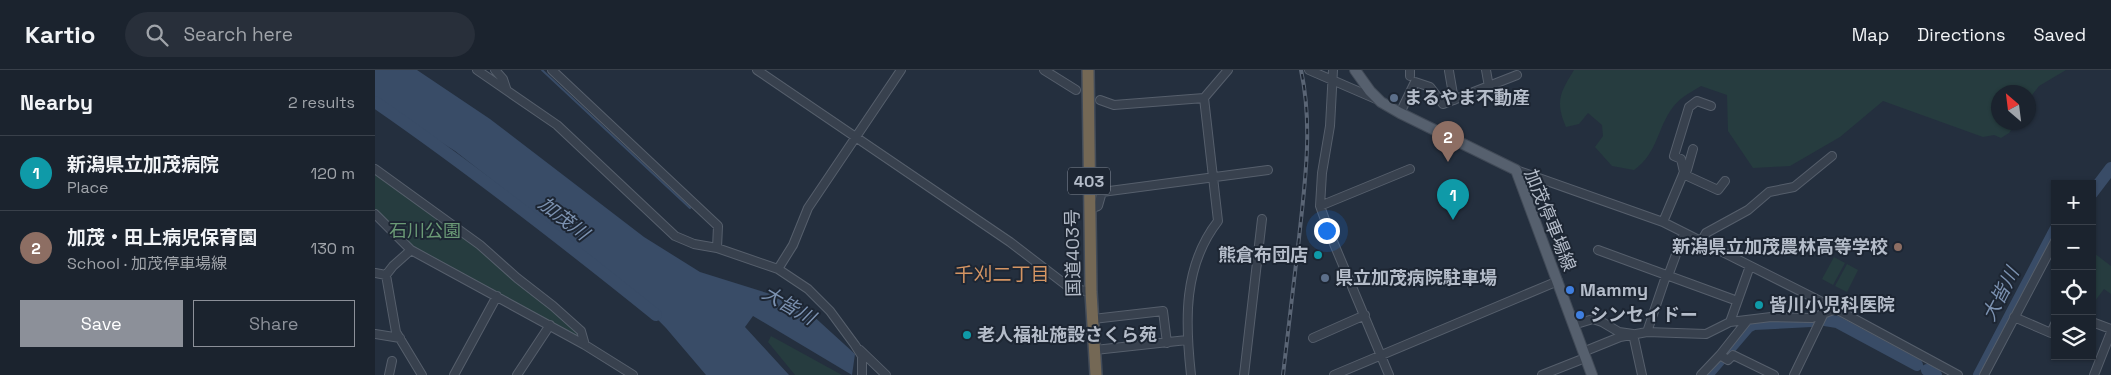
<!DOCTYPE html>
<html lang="en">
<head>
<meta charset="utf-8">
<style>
	body { margin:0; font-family:"Space Grotesk","Noto Sans JP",sans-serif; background:#282f3a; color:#f1f3f6 }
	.controls { position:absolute; right:15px; bottom:15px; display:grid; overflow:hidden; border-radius:0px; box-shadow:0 1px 4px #0004 }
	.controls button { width:45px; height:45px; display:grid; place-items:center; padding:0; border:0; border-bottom:1px solid #39404a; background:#1b232e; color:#f1f3f6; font:25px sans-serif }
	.compass { position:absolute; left:1616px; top:15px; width:45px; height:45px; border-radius:50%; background:#1b232e; box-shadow:0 1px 4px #0004; rotate:332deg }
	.you { position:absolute; left:951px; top:160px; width:18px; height:18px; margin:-12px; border:4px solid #fff; border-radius:50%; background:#1a73e8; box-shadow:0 0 0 8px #1a73e833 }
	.badge { display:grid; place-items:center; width:32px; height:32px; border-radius:50%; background:#8c9099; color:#fff; font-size:16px; font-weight:700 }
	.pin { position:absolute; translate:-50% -41px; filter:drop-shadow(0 1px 2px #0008) }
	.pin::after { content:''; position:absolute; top:26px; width:18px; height:15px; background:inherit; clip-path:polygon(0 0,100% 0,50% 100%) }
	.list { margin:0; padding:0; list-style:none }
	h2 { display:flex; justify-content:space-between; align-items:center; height:65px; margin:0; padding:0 20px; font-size:21px }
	h2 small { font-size:16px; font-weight:400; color:#a0a4aa }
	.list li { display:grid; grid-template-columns:32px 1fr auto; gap:15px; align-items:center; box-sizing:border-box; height:75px; padding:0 20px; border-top:1px solid #39404a }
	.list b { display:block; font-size:19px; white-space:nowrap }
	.list p { margin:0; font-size:16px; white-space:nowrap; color:#a0a4aa }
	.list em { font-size:16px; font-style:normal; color:#a0a4aa }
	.actions { display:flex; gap:10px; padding:15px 20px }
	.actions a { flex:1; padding:11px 0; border:1px solid #8c9099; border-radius:0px; text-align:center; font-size:18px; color:#8c9099 }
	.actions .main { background:#8c9099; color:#fff }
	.icon { flex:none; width:28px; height:28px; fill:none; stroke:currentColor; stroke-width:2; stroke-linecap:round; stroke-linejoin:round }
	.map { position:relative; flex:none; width:1736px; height:305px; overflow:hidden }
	header { display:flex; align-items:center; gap:30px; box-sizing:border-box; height:70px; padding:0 25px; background:#1b232e; border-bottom:1px solid #39404a }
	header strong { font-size:24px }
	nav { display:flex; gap:28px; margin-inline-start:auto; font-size:18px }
	.search { width:350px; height:45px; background:#282f3a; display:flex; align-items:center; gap:12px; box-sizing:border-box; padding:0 18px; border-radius:28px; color:#a0a4aa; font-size:19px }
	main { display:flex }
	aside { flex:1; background:#1b232e }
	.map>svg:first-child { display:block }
	.green { fill:#263c3f }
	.water { fill:#394c67 }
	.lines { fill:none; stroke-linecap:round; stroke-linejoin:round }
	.stream { stroke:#394c67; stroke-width:2 }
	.river { stroke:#394c67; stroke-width:12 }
	.minor-casing { stroke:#565f6c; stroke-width:10 }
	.major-casing { stroke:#414a57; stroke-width:12 }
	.highway-casing { stroke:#434c59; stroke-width:14 }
	.minor { stroke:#38414e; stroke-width:8 }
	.major { stroke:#56606e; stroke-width:10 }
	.highway { stroke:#746855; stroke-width:11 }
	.rail-casing { stroke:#5a6575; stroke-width:4 }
	.rail { stroke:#1d2633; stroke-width:2; stroke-dasharray:5.5; stroke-linecap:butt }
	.service-dot { fill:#5c6f8a; stroke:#1d2633; stroke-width:2 }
	.education-dot { fill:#8d6e63; stroke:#1d2633; stroke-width:2 }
	.culture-dot { fill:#0f9aa8; stroke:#1d2633; stroke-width:2 }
	.shop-dot { fill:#3f7fe0; stroke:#1d2633; stroke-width:2 }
	.labels { text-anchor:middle; stroke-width:4; stroke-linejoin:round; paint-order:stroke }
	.shield { fill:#1d2633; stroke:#878f9c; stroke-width:1 }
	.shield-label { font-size:16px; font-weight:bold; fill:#b4bcc9 }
	.poi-label { font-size:18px; font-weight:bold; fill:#b4bcc9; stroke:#1d2633; text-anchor:start }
	.street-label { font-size:18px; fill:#b4bcc9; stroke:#1d2633 }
	.park-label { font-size:18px; fill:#6b9a76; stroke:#1d2633 }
	.water-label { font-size:19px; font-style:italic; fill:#7c92b1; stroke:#1d2633 }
	.neighbourhood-label { font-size:19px; fill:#d59563; stroke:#1d2633 }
</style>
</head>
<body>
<header>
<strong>Kartio</strong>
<div class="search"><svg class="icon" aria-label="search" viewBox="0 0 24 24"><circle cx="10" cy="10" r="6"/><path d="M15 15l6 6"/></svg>Search here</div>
<nav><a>Map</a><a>Directions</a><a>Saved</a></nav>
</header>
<main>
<aside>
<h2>Nearby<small>2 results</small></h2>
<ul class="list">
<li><span class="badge" style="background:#0f9aa8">1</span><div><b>新潟県立加茂病院</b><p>Place</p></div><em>120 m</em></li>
<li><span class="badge" style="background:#8d6e63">2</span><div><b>加茂・田上病児保育園</b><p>School · 加茂停車場線</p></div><em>130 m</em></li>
</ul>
<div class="actions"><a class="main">Save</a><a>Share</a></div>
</aside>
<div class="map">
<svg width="1736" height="305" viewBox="0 0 1736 305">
	<rect width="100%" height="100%" fill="#242f3e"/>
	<!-- green -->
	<path class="green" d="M1199 0H1691L1664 16 1654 29V22H1624V52L1641 53 1634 63 1626 68 1619 65 1608 67 1508 31 1465 67 1415 96 1378 98 1353 61 1352 25 1326 16C1316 22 1306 27 1298 37 1282 58 1283 83 1259 100L1237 96 1220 77 1228 66 1227 55 1213 43 1204 54 1191 57C1180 31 1185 23 1199 0Z
		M0 100 104 177 205 262 207 271 38 178 0 140Z
		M1719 183 1736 196V224L1729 219 1717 235Z
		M1459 187 1470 193 1458 215 1447 209Z
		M1472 194 1483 200 1472 222 1460 216Z
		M396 266 467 305H420L393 272Z"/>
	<!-- water -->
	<path class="water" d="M0 0H42L115 49 269 167 325 202 424 233 480 284 477 305 378 246 370 257 414 305H331L291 258 242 208 80 81 0 31Z"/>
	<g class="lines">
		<!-- stream -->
		<path class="stream" d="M167 0 315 138"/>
		<!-- river -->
		<path class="river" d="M0 32C97 99 189 171 281 245
			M1717 123 1736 98
			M1450 250 1462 252 1542 295
			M1552 300 1561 305
			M1332 305 1373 257 1379 254 1436 251
			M1604 305 1680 160"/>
		<defs>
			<path id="minor" d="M102 0 182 55 300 166 319 174 342 178 403 199 433 219 455 241 480 275 487 286V305
				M120 0 128 9 131 18
				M177 0 343 156 342 178
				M382 0 635 172 695 218 716 222
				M669 0 701 20
				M934 0 1001 29
				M958 0 955 56 947 103 945 136 957 169 1014 305
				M1111 0 1114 17
				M1074 1 1079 30
				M1035 6V0
				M725 30 739 35 829 28 853 0
				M1025 43 1040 12 1055 17 1068 34 1142 5
				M0 99 105 175 142 208 178 236 206 261 210 275
				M1141 100 1288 152 1461 239 1583 305
				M1309 102 1312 100 1318 79
				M1308 104 1343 120 1350 111
				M945 136 1035 99
				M715 139 723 136 727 122 893 100
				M0 144 36 180 210 275 258 305
				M1288 152 1309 102 1306 89 1299 86 1314 37 1322 31 1336 36
				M1327 170 1331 163 1373 140 1394 122 1419 117 1457 86
				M36 180 18 196 11 205 21 262 47 305
				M1223 180 1357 229
				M403 199 418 175 433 138 526 0
				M0 203 11 205
				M1293 206 1309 163
				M1639 247 1676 263 1680 254
				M718 249 788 241 792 273
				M1355 252 1375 196
				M1717 252 1736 259
				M1198 255 1218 249 1227 252 1244 262 1258 264 1267 305
				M1272 262 1291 206
				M0 264 25 268
				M938 268 990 245
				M485 280 511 305
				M720 280 812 270
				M1208 282 1245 267 1272 262 1331 264 1355 252 1396 247 1437 248 1461 239
				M1345 285 1353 290 1358 285 1399 305
				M14 305 17 291
				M79 305 122 226
				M142 305 175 255
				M816 305C810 251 808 196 843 151L829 28
				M869 305 887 149
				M959 305 1183 211
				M1167 305 1210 288
				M1326 305 1345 285 1372 251
				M1419 305 1448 245
				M1609 305 1680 171
				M1719 305 1736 262"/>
			<path id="major" d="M980 0 995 21 1006 32 1025 43 1141 100 1217 305"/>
			<path id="highway" d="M713 0 716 222 721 305"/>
		</defs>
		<!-- minor casing -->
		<use href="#minor" class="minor-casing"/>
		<!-- major casing -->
		<use href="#major" class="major-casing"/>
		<!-- highway casing -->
		<use href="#highway" class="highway-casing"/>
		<!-- minor -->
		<use href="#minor" class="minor"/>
		<!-- major -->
		<use href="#major" class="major"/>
		<!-- highway -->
		<use href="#highway" class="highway"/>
		<defs>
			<path id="rail" d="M908 305C913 259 919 214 924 168 930 113 938 55 926 0"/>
		</defs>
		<!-- rail casing -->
		<use href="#rail" class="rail-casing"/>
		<!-- rail -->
		<use href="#rail" class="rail"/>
	</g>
	<!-- markers -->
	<g class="service-dot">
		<circle cx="1019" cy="28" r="5"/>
		<circle cx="950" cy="208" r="5"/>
	</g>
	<circle class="education-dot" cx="1523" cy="177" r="5"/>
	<g class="culture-dot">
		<circle cx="943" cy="185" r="5"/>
		<circle cx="1384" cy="235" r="5"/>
		<circle cx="592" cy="265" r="5"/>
	</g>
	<g class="shop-dot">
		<circle cx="1195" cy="220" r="5"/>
		<circle cx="1205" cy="245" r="5"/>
	</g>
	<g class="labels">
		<!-- shield labels -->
		<rect class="shield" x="693" y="97.5" width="42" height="27" rx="4"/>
		<g class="shield-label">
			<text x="714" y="117">403</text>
		</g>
		<!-- poi labels -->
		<g class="poi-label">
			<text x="1029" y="34">まるやま不動産</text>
			<text x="1513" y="183" text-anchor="end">新潟県立加茂農林高等学校</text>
			<text x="933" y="191" text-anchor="end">熊倉布団店</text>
			<text x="960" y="214">県立加茂病院駐車場</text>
			<text x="1205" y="226">Mammy</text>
			<text x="1394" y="241">皆川小児科医院</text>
			<text x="1215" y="251">シンセイドー</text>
			<text x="602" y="271">老人福祉施設さくら苑</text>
		</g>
		<!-- street labels -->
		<g class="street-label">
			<text transform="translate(1175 150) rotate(68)" y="6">加茂停車場線</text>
			<text transform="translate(698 183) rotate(-91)" y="6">国道403号</text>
		</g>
		<!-- park labels -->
		<g class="park-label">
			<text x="50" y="167">石川公園</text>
		</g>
		<!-- water labels -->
		<g class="water-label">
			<text transform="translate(189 148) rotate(38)" y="7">加茂川</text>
			<text transform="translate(1625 224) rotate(-63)" y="7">大皆川</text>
			<text transform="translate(414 235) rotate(30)" y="7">大皆川</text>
		</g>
		<!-- neighbourhood labels -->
		<g class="neighbourhood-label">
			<text x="627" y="211">千刈二丁目</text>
		</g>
	</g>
</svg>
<div class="controls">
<button>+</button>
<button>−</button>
<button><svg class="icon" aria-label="locate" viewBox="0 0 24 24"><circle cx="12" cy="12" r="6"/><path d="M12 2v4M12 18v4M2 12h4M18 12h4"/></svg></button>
<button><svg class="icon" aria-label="layers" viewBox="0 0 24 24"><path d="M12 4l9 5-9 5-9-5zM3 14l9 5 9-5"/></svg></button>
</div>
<svg class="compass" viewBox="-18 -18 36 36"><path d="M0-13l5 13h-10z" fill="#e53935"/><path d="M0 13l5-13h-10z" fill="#a0a4aa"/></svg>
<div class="you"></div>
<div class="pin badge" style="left:1078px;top:150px;background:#0f9aa8">1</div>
<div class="pin badge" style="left:1073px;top:92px;background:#8d6e63">2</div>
</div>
</main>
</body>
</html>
